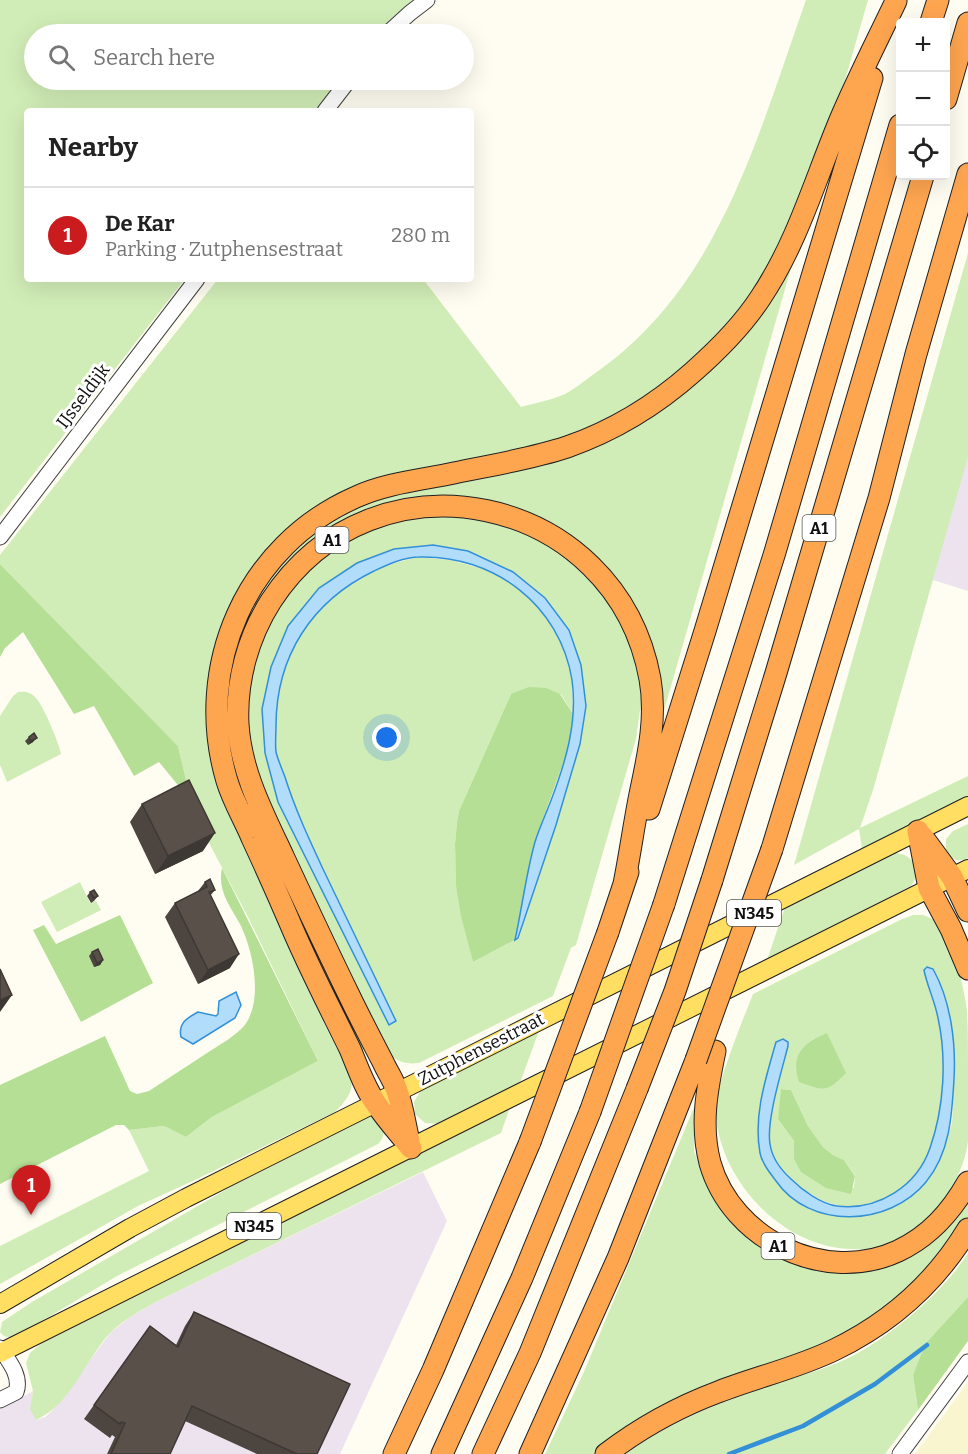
<!DOCTYPE html>
<html lang="en">
<head>
<meta charset="utf-8">
<style>
	body { margin:0; font-family:Bitter,serif; background:#f6f6f6; color:#222 }
	.controls { position:absolute; right:18px; top:18px; display:grid; overflow:hidden; border-radius:6px; box-shadow:0 6px 24px #0002 }
	.controls button { width:54px; height:54px; display:grid; place-items:center; padding:0; border:0; border-bottom:2px solid #e0e0e0; background:#fff; color:#222; font:30px sans-serif }
	.you { position:absolute; left:387px; top:738px; width:21px; height:21px; margin:-15px; border:4px solid #fff; border-radius:50%; background:#1a73e8; box-shadow:0 0 0 9px #1a73e833 }
	.badge { display:grid; place-items:center; width:39px; height:39px; border-radius:50%; background:#ca1c1e; color:#fff; font-size:20px; font-weight:700 }
	.pin { position:absolute; translate:-50% -50px; filter:drop-shadow(0 2px 3px #0008) }
	.pin::after { content:''; position:absolute; top:32px; width:21px; height:18px; background:inherit; clip-path:polygon(0 0,100% 0,50% 100%) }
	.list { margin:0; padding:0; list-style:none }
	h2 { display:flex; justify-content:space-between; align-items:center; height:78px; margin:0; padding:0 24px; font-size:26px }
	h2 small { font-size:20px; font-weight:400; color:#767676 }
	.list li { display:grid; grid-template-columns:39px 1fr auto; gap:18px; align-items:center; box-sizing:border-box; height:96px; padding:0 24px; border-top:2px solid #e0e0e0 }
	.list b { display:block; font-size:22px; white-space:nowrap }
	.list p { margin:0; font-size:20px; white-space:nowrap; color:#767676 }
	.list em { font-size:20px; font-style:normal; color:#767676 }
	.icon { flex:none; width:33px; height:33px; fill:none; stroke:currentColor; stroke-width:2; stroke-linecap:round; stroke-linejoin:round }
	.map { position:relative; flex:none; width:968px; height:1454px; overflow:hidden }
	.search { position:absolute; background:#fff; box-shadow:0 6px 24px #0002; left:24px; top:24px; width:450px; height:66px; display:flex; align-items:center; gap:15px; box-sizing:border-box; padding:0 21px; border-radius:33px; color:#767676; font-size:22px }
	.panel { position:absolute; background:#fff; box-shadow:0 6px 24px #0002; left:24px; top:108px; width:450px; height:174px; border-radius:6px }
	.map>svg:first-child { display:block }
	.industrial { fill:#ede3ee }
	.farmland { fill:#f8f5cf }
	.green { fill:#d1edb7; fill-rule:evenodd }
	.forest { fill:#b4df95 }
	.water { fill:#b1ddfb; stroke:#3390d7; stroke-width:1.5 }
	.lines { fill:none; stroke-linecap:round; stroke-linejoin:round }
	.stream { stroke:#3390d7; stroke-width:4.5 }
	.minor-casing { stroke:#424242; stroke-width:17 }
	.major-casing { stroke:#202020; stroke-width:20 }
	.highway-casing { stroke:#202020; stroke-width:23 }
	.minor { stroke:#fff; stroke-width:15 }
	.major { stroke:#ffde61; stroke-width:18 }
	.highway { stroke:#fea550; stroke-width:21 }
	.highway-bridge-casing { stroke:#202020; stroke-width:23; stroke-linecap:butt }
	.highway-bridge { stroke:#fea550; stroke-width:21 }
	.wall { fill:#4d4540 }
	.shaded-wall { fill:#3e3834 }
	.building { fill:#59504a; stroke:#3e3834; stroke-width:1.5 }
	.labels { text-anchor:middle; stroke-width:6; stroke-linejoin:round; paint-order:stroke }
	.shield { fill:#fff; stroke:#575757; stroke-width:1.5 }
	.shield-label { font-size:16px; font-weight:bold; fill:#0f0f0f }
	.street-label { font-size:18px; fill:#0f0f0f; stroke:#fff }
</style>
</head>
<body>
<div class="map">
<svg width="968" height="1454" viewBox="0 0 968 1454">
	<rect width="100%" height="100%" fill="#fffdf1"/>
	<!-- industrial -->
	<path class="industrial" d="M968 396V591L917 575Z
		M423 1172 447 1221 340 1454H0V1409L33 1391 32 1398 36 1420 45 1417 52 1411 111 1332 130 1317 156 1302Z"/>
	<!-- farmland -->
	<path class="farmland" d="M968 1382V1454H915Z"/>
	<!-- green -->
	<path class="green" d="M0 0H413L376 34H34V80H339L315 111H27V279H185L0 517Z
		M806 0H868L663 714 640 710 636 739 576 945 571 948 553 996 419 1063C400 1065 393 1059 381 1045L342 1055C354 1084 358 1088 335 1112L197 1179 138 1206 0 1284V1246L149 1171 129 1130 164 1126 186 1137 212 1117 318 1061 249 919 209 843 191 801 178 746 0 564V555L218 279H423L521 407C535 403 552 400 565 394 574 389 583 382 591 376 719 290 757 137 806 0ZM394 549 468 551 545 598 586 706 580 744 556 825 519 938 473 962 456 886 455 844 457 822 459 811 511 694H561L573 714 572 681 564 649 544 613 521 590 491 571 450 560 417 557 384 566 353 581 321 607 296 641 283 675 276 708V752L291 798 310 841 396 1020 389 1025 278 802 265 753 288 626Z
		M968 253V457L873 790 860 828 968 776V796L862 849 859 829 794 865Z
		M18 692C25 691 31 692 36 698 44 707 59 743 61 754L7 782 0 765V716L13 696Z
		M968 824V858C958 863 951 859 946 851V839L953 831Z
		M894 853C913 853 923 871 911 886L767 960 785 907Z
		M80 882 90 903 96 901 101 910 57 932 41 902Z
		M923 915C927 917 932 918 935 921 954 939 963 984 967 1010 968 1030 968 1052 968 1073 968 1095 968 1119 968 1141 963 1186 922 1235 880 1249 872 1251 861 1249 853 1249 780 1248 716 1177 715 1105 715 1100 718 1093 719 1088 728 1056 741 1024 753 994L900 920 913 915ZM925 979 955 1062 952 1123 943 1151 928 1180 919 1190 895 1207 810 1210 761 1155 759 1106 776 1042 788 1046C782 1070 767 1121 770 1144 773 1164 789 1180 805 1190 829 1207 849 1211 877 1201 892 1195 909 1187 918 1173 944 1132 948 1064 938 1018 936 1005 930 992 925 979ZM782 1089 791 1090 808 1126 823 1147 833 1155 844 1160 855 1175 854 1188 794 1159V1141L778 1119Z
		M540 1028 520 1083 440 1124 425 1123 415 1114 414 1102 421 1090Z
		M695 1105 694 1151 703 1176 724 1215 748 1239 771 1253 798 1264 858 1270 965 1201 968 1202V1218L959 1234 910 1292 839 1341 597 1454H545L583 1374Z
		M510 1107 501 1133 156 1302C140 1311 123 1320 110 1333 85 1360 71 1405 36 1420L30 1409 33 1391 26 1363 30 1353 44 1341Z
		M369 1117C383 1119 389 1134 378 1144L117 1276 17 1336C9 1337 5 1339 0 1332L2 1322 32 1302 234 1185Z
		M968 1253V1297L925 1344 913 1375 918 1410 885 1454H626C670 1421 723 1401 775 1384 798 1376 823 1370 844 1360 886 1341 944 1292 968 1253Z"/>
	<!-- forest -->
	<path class="forest" d="M0 564 178 746 191 801 159 762 134 776 94 706 74 714 23 632 5 648 0 657Z
		M529 687 546 688 560 694 573 714 569 747 535 841 515 940 473 962 461 916 456 886 455 844 457 822 459 811 511 694Z
		M222 868 318 1061 212 1117 186 1137 164 1126 129 1130 124 1125H116L0 1184V1085L105 1036 130 1091 137 1094 149 1091C168 1078 188 1066 207 1053 219 1045 234 1037 244 1026 264 1001 253 950 240 924 230 906 217 890 222 868Z
		M120 915 153 983 81 1022 33 930 44 925 56 944Z
		M827 1033 846 1073C826 1093 825 1091 799 1082 790 1055 803 1043 827 1033Z
		M781 1089 791 1090 808 1126 823 1147 833 1155 844 1160 855 1176 851 1194 826 1188 801 1172 794 1159V1141L778 1119Z
		M968 1297V1341L918 1410 913 1375 925 1344Z"/>
	<!-- water -->
	<path class="water" d="M433 545 468 551 513 572 545 598 569 630 581 665 586 706 580 744 556 825 518 938 515 940C522 908 526 874 535 842 539 829 545 816 550 803 565 764 578 723 572 680 560 605 494 555 419 557 404 557 387 565 374 571 312 601 276 656 276 726 276 734 275 744 276 752 278 760 282 769 285 777 295 809 309 839 323 869 347 920 372 970 396 1021L389 1025 278 802 265 753 262 709 271 667 288 626 319 588 357 563 394 549Z
		M927 967 933 969C951 1001 956 1043 954 1079 952 1115 950 1153 926 1182 889 1227 810 1230 776 1181 770 1173 762 1164 760 1153 753 1115 766 1078 776 1042L783 1039 788 1042V1046C782 1070 766 1121 770 1144 772 1158 781 1170 791 1179 802 1190 821 1204 837 1206 878 1211 917 1186 930 1148 944 1108 947 1059 938 1018 935 1001 927 986 924 970Z
		M236 992 241 1005 235 1018 193 1044 181 1037C178 1023 187 1018 198 1012L216 1016 218 1014 219 1001Z"/>
	<g class="lines">
		<!-- stream -->
		<path class="stream" d="M729 1454 803 1426 875 1384 927 1345"/>
		<defs>
			<path id="minor" d="M387 34 410 13 427 0
				M325 111 349 80
				M0 537 197 279
				M0 1348C8 1360 22 1376 16 1392L0 1400
				M900 1454 968 1362"/>
			<path id="major" d="M0 1304 130 1228 186 1198 968 806
				M0 1353 968 869"/>
			<path id="highway" d="M931 22 938 0
				M946 99 968 23
				M649 809 705 631 872 78
				M918 831 929 888 951 929 968 969
				M922 836 952 877 968 911
				M772 849 879 498 916 354 968 174
				M712 880 776 673 923 176
				M664 904 775 552 900 125
				M608 932 628 872
				M715 1051C707 1089 700 1125 710 1163 732 1240 825 1285 898 1251 930 1236 951 1212 968 1182
				M409 1141C405 1125 403 1107 397 1091 394 1081 387 1071 383 1062 371 1039 359 1016 348 993 326 948 305 903 284 858 264 815 241 773 238 724 236 681 248 637 271 601 374 442 616 493 650 679 657 718 648 756 640 794 634 824 630 854 624 884
				M411 1148C400 1134 387 1120 377 1105 365 1089 358 1068 350 1049 330 1008 308 966 290 923 278 895 265 866 252 838 244 819 233 801 227 781 193 667 246 545 356 497 387 483 421 480 454 473 492 465 531 459 567 447 613 431 657 404 693 372 718 350 743 325 761 297 797 243 815 180 840 120 857 80 877 41 896 1
				M394 1454 433 1370 530 1142
				M442 1454 522 1278 590 1112
				M483 1454 530 1353 637 1089
				M530 1454 618 1258 696 1060
				M606 1454C640 1428 678 1407 718 1392 756 1377 797 1368 834 1350 890 1323 936 1282 968 1229"/>
		</defs>
		<!-- minor casing -->
		<use href="#minor" class="minor-casing"/>
		<!-- major casing -->
		<use href="#major" class="major-casing"/>
		<!-- highway casing -->
		<use href="#highway" class="highway-casing"/>
		<!-- minor -->
		<use href="#minor" class="minor"/>
		<!-- major -->
		<use href="#major" class="major"/>
		<!-- highway -->
		<use href="#highway" class="highway"/>
		<defs>
			<path id="highway-bridge" d="M696 1060 772 849
				M637 1089 675 991 712 880
				M590 1112 664 904
				M530 1142 608 932"/>
		</defs>
		<!-- highway-bridge casing -->
		<use href="#highway-bridge" class="highway-bridge-casing"/>
		<!-- highway-bridge -->
		<use href="#highway-bridge" class="highway-bridge"/>
	</g>
	<!-- wall -->
	<path class="wall" d="M29 737 33 742 28 745 25 741Z
		M142 804 203 851 155 874 130 822Z
		M205 882 215 890 210 896 230 968 198 984 165 917 175 903 198 891Z
		M90 892 98 896 94 901 91 903 87 896Z
		M92 952 103 960 100 965 94 967 89 956Z
		M194 1312 317 1454H257L185 1421 170 1454H107L115 1437 112 1435 110 1438 84 1419 150 1326 176 1345 185 1326Z"/>
	<!-- shaded-wall -->
	<path class="shaded-wall" d="M37 738 33 742 28 745 31 741Z
		M215 833 203 851 155 874 168 856Z
		M239 954 230 968 198 984 208 970Z
		M103 960 100 965 94 967 97 963Z
		M12 995 0 1012V1000Z"/>
	<!-- building -->
	<path class="building" d="M34 733 37 738 31 741 29 737Z
		M189 780 215 833 168 856 142 804Z
		M210 879 215 890 209 892 239 954 208 970 175 903 207 887 205 882Z
		M94 890 98 896 94 898 90 892Z
		M98 949 103 960 97 963 92 952Z
		M0 969 12 995 0 1000Z
		M194 1312 350 1384 317 1454H297L192 1406 170 1454H111L125 1423 121 1422 120 1424 94 1405 150 1326 178 1347Z"/>
	<g class="labels">
		<!-- shield labels -->
		<g class="shield">
			<rect x="802.5" y="515" width="33" height="26" rx="4.5"/>
			<rect x="315.5" y="527" width="33" height="26" rx="4.5"/>
			<rect x="727" y="900" width="54" height="26" rx="4.5"/>
			<rect x="227" y="1213" width="54" height="26" rx="4.5"/>
			<rect x="761.5" y="1233" width="33" height="26" rx="4.5"/>
		</g>
		<g class="shield-label">
			<text x="819" y="534">A1</text>
			<text x="332" y="546">A1</text>
			<text x="754" y="919">N345</text>
			<text x="254" y="1232">N345</text>
			<text x="778" y="1252">A1</text>
		</g>
		<!-- street labels -->
		<g class="street-label">
			<text transform="translate(83 396) rotate(-53)" y="6">IJsseldijk</text>
			<text transform="translate(481 1049) rotate(-27)" y="6">Zutphensestraat</text>
		</g>
	</g>
</svg>
<div class="controls">
<button>+</button>
<button>−</button>
<button><svg class="icon" aria-label="locate" viewBox="0 0 24 24"><circle cx="12" cy="12" r="6"/><path d="M12 2v4M12 18v4M2 12h4M18 12h4"/></svg></button>
</div>
<div class="you"></div>
<div class="pin badge" style="left:31px;top:1215px">1</div>
<div class="search"><svg class="icon" aria-label="search" viewBox="0 0 24 24"><circle cx="10" cy="10" r="6"/><path d="M15 15l6 6"/></svg>Search here</div>
<section class="panel">
<h2>Nearby<small></small></h2>
<ul class="list">
<li><span class="badge">1</span><div><b>De Kar</b><p>Parking · Zutphensestraat</p></div><em>280 m</em></li>
</ul>
</section>
</div>
</body>
</html>
